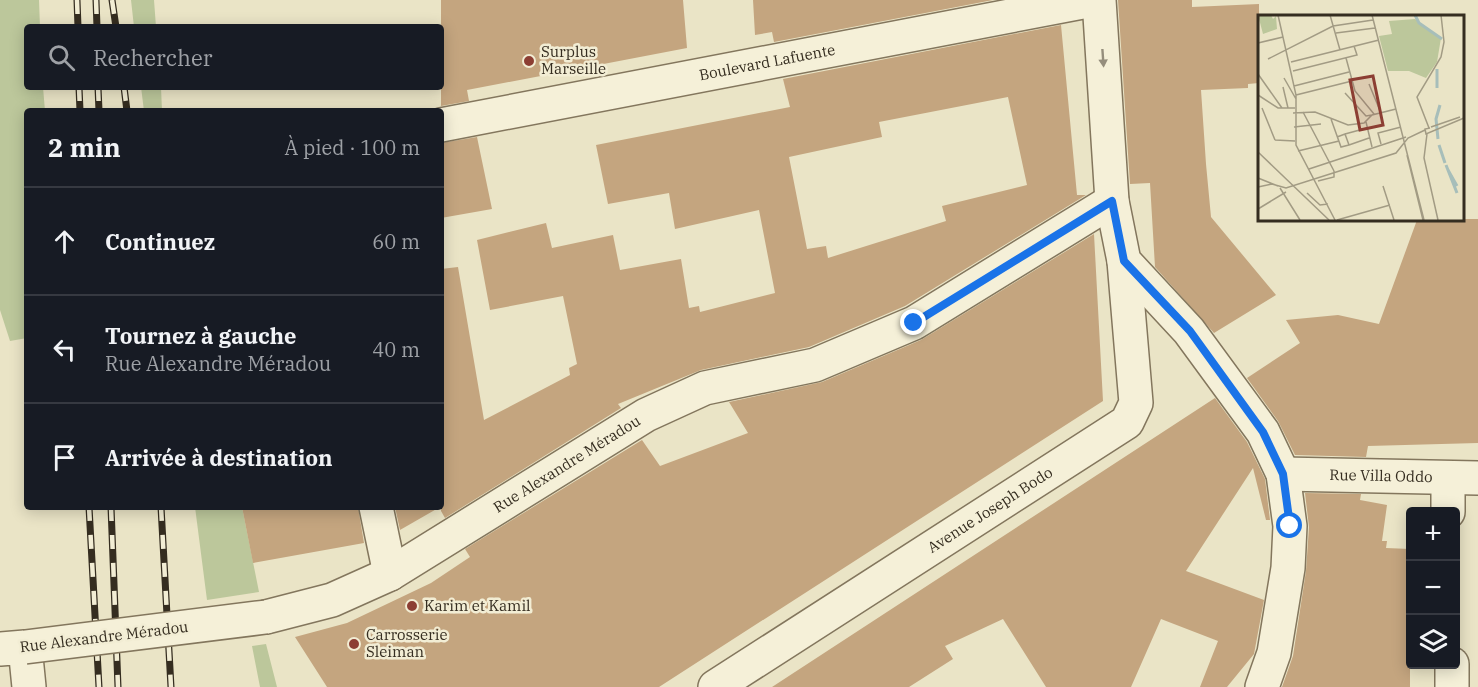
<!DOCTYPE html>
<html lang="fr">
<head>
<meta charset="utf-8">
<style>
	body { margin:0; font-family:"IBM Plex Serif",serif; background:#20242c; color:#f1f3f6 }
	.controls { position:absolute; right:18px; bottom:18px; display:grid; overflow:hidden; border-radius:6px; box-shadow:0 3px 15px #0003 }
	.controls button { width:54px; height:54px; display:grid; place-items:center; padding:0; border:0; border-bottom:2px solid #363941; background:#171b24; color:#f1f3f6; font:30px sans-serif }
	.stop { position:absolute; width:18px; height:18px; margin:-14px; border:4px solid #1a73e8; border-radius:50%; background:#fff }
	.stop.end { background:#1a73e8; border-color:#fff; box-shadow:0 2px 6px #0008 }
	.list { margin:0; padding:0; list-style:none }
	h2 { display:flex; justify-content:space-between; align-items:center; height:78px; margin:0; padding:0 24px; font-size:26px }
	h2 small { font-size:20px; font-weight:400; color:#9ea1a6 }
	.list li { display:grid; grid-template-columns:39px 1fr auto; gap:18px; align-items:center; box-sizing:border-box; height:108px; padding:0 24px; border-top:2px solid #363941 }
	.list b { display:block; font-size:22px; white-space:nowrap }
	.list p { margin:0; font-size:20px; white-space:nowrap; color:#9ea1a6 }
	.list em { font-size:20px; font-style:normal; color:#9ea1a6 }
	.icon { flex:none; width:33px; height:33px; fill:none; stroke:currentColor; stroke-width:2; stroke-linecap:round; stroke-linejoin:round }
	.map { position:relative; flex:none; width:1478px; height:687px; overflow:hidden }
	.search { position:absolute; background:#171b24; box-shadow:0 3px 15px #0003; left:24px; top:24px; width:420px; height:66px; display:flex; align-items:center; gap:15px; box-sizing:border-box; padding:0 21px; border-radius:6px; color:#9ea1a6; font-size:22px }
	.panel { position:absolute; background:#171b24; box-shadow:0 3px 15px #0003; left:24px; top:108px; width:420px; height:402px; border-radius:6px }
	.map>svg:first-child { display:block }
	.green { fill:#bcc79b }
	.building { fill:#c4a57f; fill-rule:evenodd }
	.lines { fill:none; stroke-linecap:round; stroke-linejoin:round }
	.street-casing { stroke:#83765d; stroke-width:36 }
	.street { stroke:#f5f0d8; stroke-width:33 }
	.rail-casing { stroke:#352d20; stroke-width:7 }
	.rail { stroke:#f2edd4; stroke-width:4.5; stroke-dasharray:14; stroke-linecap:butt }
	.street-bridge-casing { stroke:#83765d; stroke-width:36; stroke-linecap:butt }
	.street-bridge { stroke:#f5f0d8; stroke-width:33 }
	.oneway { fill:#958e7c }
	.route { stroke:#1a73e8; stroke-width:8 }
	.poi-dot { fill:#8c3e33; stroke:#f2edd4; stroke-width:2 }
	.labels { text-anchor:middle; stroke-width:5; stroke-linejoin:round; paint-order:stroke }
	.poi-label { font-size:15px; fill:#352d20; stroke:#f2edd4; text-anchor:start }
	.street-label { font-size:15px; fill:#352d20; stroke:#f2edd4 }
	.inset-river { fill:none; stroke:#a7beba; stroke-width:3 }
	.inset-road { fill:none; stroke:#a29b84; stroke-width:1.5 }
	.view { fill:#8c3e33; fill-opacity:0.15; stroke:#8c3e33; stroke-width:3 }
	.inset-edge { fill:none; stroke:#352d20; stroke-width:3 }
</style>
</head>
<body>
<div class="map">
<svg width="1478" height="687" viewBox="0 0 1478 687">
	<rect width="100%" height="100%" fill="#eae4c6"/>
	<!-- green -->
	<path class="green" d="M0 0H39L40 27H27V87H43L45 111H27V338L10 341 0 310Z
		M131 0H154L156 27H134Z
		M141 87H161L162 111H144Z
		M195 507H242L259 592 207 600Z
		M266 644 277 687H260L252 646Z"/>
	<!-- building -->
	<path class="building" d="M441 0H683L687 48 467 90 469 101 441 106Z
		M753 0H993L774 42 772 32 755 35Z
		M1118 0H1192V7L1259 4V83L1248 84V88L1201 90 1206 164 1211 217 1276 295 1214 333 1155 267 1150 183 1130 184Z
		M1061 25 1077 195H1086L905 306 809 347 701 370 618 404 621 408 445 518 441 511V269L458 267 484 420 570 375 569 368 577 364 563 296 490 310 477 240 546 223 552 248 613 235 620 270 681 259 689 308 699 306 700 312 775 293 759 210 675 229 669 193 608 204 596 145 790 107 783 79ZM1008 97 1027 185 942 206 946 221 828 258 826 246 807 249 789 157 882 137 879 122Z
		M477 137 492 209 441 218V143Z
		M1439 219H1478V443L1368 446 1366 457 1295 455 1278 421 1247 378 1300 343 1286 320 1338 315 1379 324 1417 220 1439 222Z
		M1094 234 1103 401 659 687H327L295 637 347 623 431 583 470 557 465 549 642 440 660 466 748 433 729 402 822 382 921 340Z
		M1215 398 1247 442 1265 479 1270 520H1266L1253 468 1186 571 1264 600 1254 654 1227 687H1200L1218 641 1161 619 1131 687H1046L1003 619 945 646 953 659 909 687H772Z
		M1305 493 1361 494 1360 500 1387 505 1382 541H1387L1386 548 1410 549V687H1282L1293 656 1306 571 1309 527Z
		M242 507H358L364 543 253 563Z
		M395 507H440L400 530Z"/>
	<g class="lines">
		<defs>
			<g id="street">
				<path d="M1099 0 1112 201 1124 261 1189 331 1263 432 1283 474 1290 526 1288 568 1274 653 1262 687"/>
				<path id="s1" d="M441 125 1093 0"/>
				<path id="s2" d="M1283 474 1478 478"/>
				<path d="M1448 478V512"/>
				<path d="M376 507 390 574"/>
				<path id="s3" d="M266 617 332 600 390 574 646 415 705 388 815 365 914 323 1112 201"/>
				<path d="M0 649 25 647 29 687"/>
				<path d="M1452 664V687"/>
				<path id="s4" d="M715 687 1127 422 1136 403 1124 261"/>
			</g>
		</defs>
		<!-- street casing -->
		<use href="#street" class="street-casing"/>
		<!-- street -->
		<use href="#street" class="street"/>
		<defs>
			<path id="rail" d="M77 0 78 27
				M96 0 97 27
				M112 0 116 27
				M79 87 80 111
				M98 87 99 111
				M124 87 127 111
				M89 507 99 687
				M111 507 118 687
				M161 507 171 687"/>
		</defs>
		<!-- rail casing -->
		<use href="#rail" class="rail-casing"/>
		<!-- rail -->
		<use href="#rail" class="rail"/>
		<defs>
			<path id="street-bridge" d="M25 647 266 617"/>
		</defs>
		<!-- street-bridge casing -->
		<use href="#street-bridge" class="street-bridge-casing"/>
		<!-- street-bridge -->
		<use href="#street-bridge" class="street-bridge"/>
	</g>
	<!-- one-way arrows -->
	<defs><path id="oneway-solid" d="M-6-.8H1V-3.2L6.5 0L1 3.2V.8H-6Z" transform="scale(1.5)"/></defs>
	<use class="oneway" href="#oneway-solid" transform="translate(1103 58) rotate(86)"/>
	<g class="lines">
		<!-- route -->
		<path class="route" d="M914 323 1112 201 1124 261 1190 331 1263 432 1283 474 1290 526"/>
	</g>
	<!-- markers -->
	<g class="poi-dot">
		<circle cx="529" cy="61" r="6"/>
		<circle cx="412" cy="606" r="6"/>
		<circle cx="354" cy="644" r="6"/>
	</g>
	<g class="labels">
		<!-- poi labels -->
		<g class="poi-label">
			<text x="541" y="57">Surplus<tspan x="541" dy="17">Marseille</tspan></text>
			<text x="424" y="611">Karim et Kamil</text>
			<text x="366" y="640">Carrosserie<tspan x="366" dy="17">Sleiman</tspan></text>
		</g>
		<!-- street labels -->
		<g class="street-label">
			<text dy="5" stroke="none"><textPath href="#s1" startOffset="332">Boulevard Lafuente</textPath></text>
			<text dy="5" stroke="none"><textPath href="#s3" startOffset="340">Rue Alexandre Méradou</textPath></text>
			<text dy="5" stroke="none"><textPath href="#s2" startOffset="98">Rue Villa Oddo</textPath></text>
			<text dy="5" stroke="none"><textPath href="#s4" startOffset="327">Avenue Joseph Bodo</textPath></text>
			<text transform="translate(104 637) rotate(-7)" y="5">Rue Alexandre Méradou</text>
		</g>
	</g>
	<!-- overview -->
	<g transform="translate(1258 15)">
		<rect width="206" height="206" fill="#eae4c6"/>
		<path d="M0 0H13L15 4 18 1 19 14 5 19ZM157 4 183 23 179 47 168 63 151 56H130L121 21 134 19 131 6Z" fill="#bcc79b"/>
		<path class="inset-river" d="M157 0 161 8 184 24M179 73V54M180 124 178 104 182 90M181 130 187 148M188 150 199 178M190 155 199 171"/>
		<path class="inset-road" d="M20 0 38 80V130L77 205M72 0 82 35M114 0 166 205M78 18 117 13M0 28 25 22M88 43 97 76 116 99M10 44 75 11 115 5M33 47 121 25M35 56 99 40 96 31M0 59 24 93M26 63 38 84M111 69 123 98M36 71 91 57M25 72 30 93M87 78 108 101 114 100M0 80 20 93H37M38 80 94 66M4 93 17 125M45 97 76 156M35 98 57 97 90 110 106 108 114 100 138 94M73 104 83 132 91 130 87 119 79 122M108 107 114 132M36 112 63 109M173 112 202 102M171 113 159 82 183 42 186 27 183 0M172 113 167 114 168 119 206 103M87 119 109 113M169 119 166 143 180 205M17 125 37 126M123 129 120 118 143 112M91 130 111 123M40 136 81 126M0 137 71 205M149 140 165 205M51 154 148 122M0 163 20 171M60 166 76 162V156M125 171 136 205M0 172 14 169 28 173 138 138 150 123 167 115M22 173 42 205M49 178 62 190 70 189M0 194 28 177M79 205 132 190"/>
		<path class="view" d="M115 61 125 110 102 115 92 65Z"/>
		<rect width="206" height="206" class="inset-edge"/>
	</g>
</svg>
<div class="controls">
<button>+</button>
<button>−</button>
<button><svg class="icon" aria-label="layers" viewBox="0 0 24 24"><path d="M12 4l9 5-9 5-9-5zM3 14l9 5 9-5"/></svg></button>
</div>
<div class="stop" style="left:1290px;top:526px"></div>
<div class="stop end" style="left:914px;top:323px"></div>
<div class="search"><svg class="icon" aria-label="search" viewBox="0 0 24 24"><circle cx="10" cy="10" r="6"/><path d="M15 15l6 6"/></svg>Rechercher</div>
<section class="panel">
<h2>2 min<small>À pied · 100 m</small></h2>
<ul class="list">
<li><svg class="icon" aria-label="ahead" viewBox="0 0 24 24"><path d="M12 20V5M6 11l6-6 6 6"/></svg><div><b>Continuez</b></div><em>60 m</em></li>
<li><svg class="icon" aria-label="left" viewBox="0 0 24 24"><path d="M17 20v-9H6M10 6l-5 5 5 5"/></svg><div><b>Tournez à gauche</b><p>Rue Alexandre Méradou</p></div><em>40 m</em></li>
<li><svg class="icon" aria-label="arrive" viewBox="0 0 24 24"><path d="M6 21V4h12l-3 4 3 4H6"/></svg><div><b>Arrivée à destination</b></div></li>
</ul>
</section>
</div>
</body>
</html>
